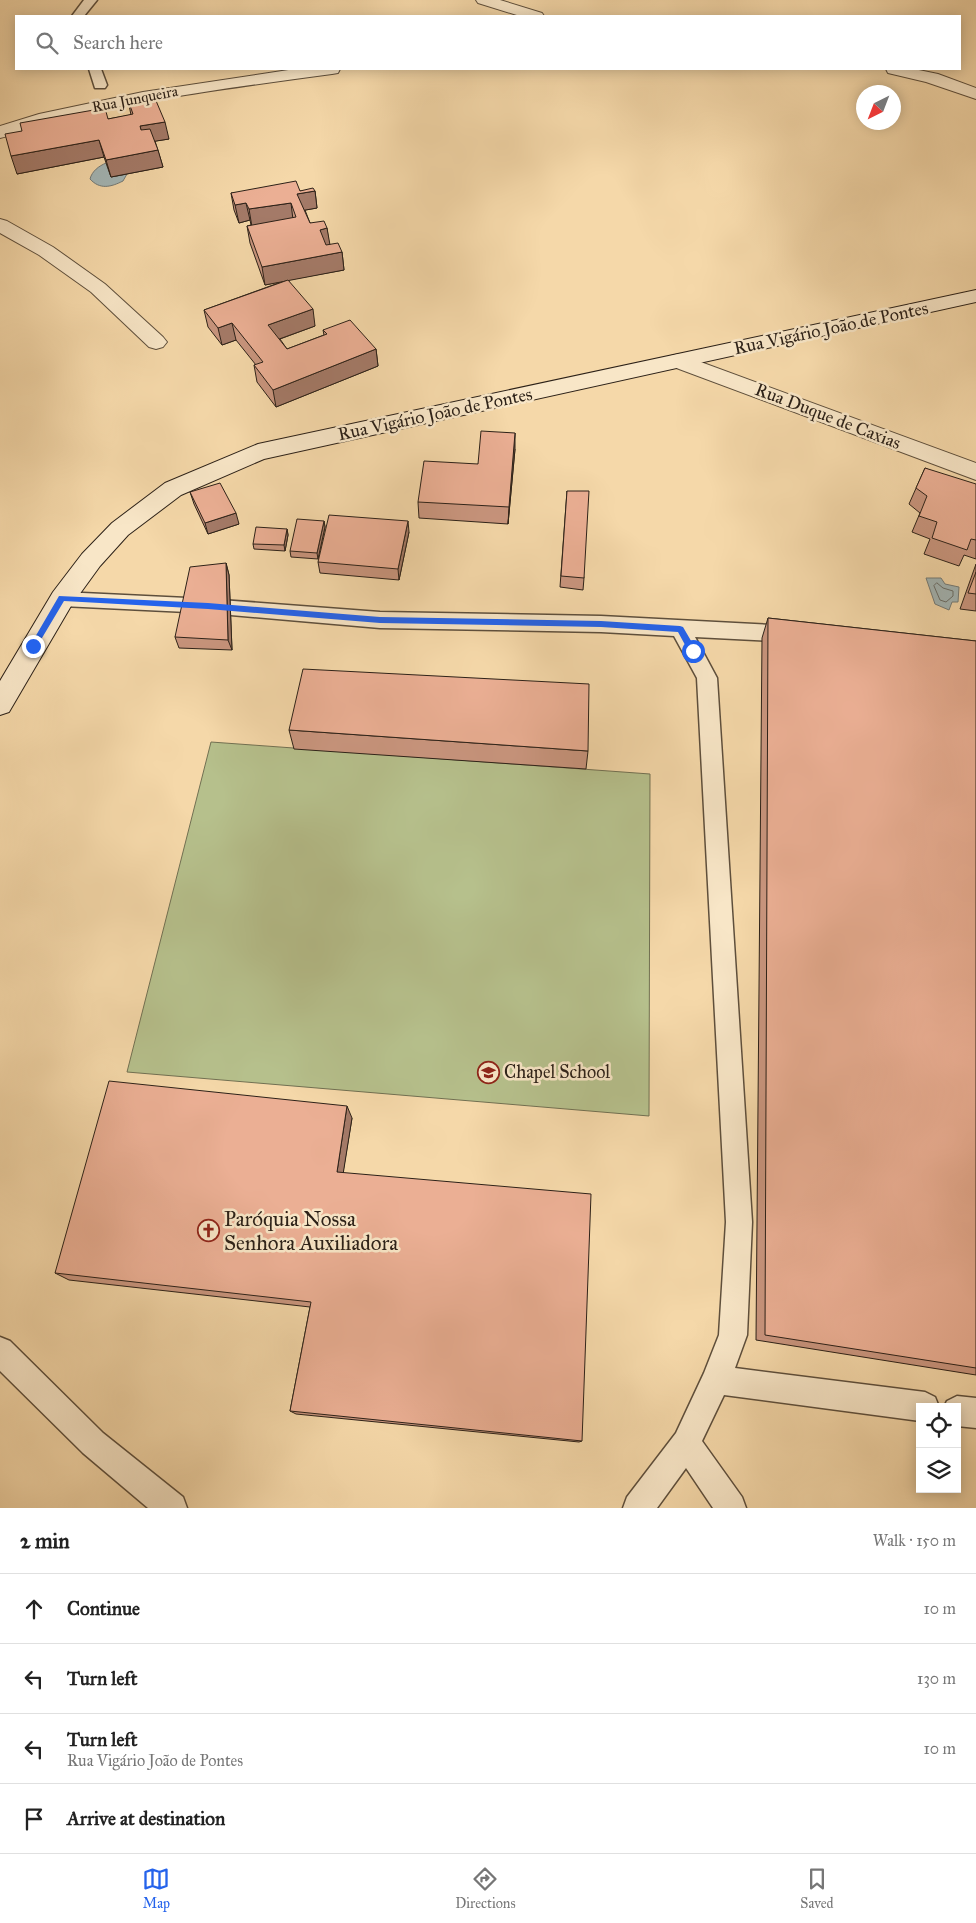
<!DOCTYPE html>
<html lang="en">
<head>
<meta charset="utf-8">
<style>
	body { margin:0; font-family:"IM FELL Great Primer",serif; background:#f2f2f2; color:#222 }
	.controls { position:absolute; right:15px; bottom:15px; display:grid; overflow:hidden; border-radius:0px; box-shadow:0 2px 12px #0003 }
	.controls button { width:45px; height:45px; display:grid; place-items:center; padding:0; border:0; border-bottom:1px solid #e0e0e0; background:#fff; color:#222; font:25px sans-serif }
	.compass { position:absolute; left:856px; top:85px; width:45px; height:45px; border-radius:50%; background:#fff; box-shadow:0 2px 12px #0003; rotate:222deg }
	.stop { position:absolute; width:15px; height:15px; margin:-11px; border:4px solid #2563eb; border-radius:50%; background:#fff }
	.stop.end { background:#2563eb; border-color:#fff; box-shadow:0 1px 5px #0008 }
	.list { margin:0; padding:0; list-style:none }
	h2 { display:flex; justify-content:space-between; align-items:center; height:65px; margin:0; padding:0 20px; font-size:21px }
	h2 small { font-size:16px; font-weight:400; color:#767676 }
	.list li { display:grid; grid-template-columns:32px 1fr auto; gap:15px; align-items:center; box-sizing:border-box; height:70px; padding:0 20px; border-top:1px solid #e0e0e0 }
	.list b { display:block; font-size:19px; white-space:nowrap }
	.list p { margin:0; font-size:16px; white-space:nowrap; color:#767676 }
	.list em { font-size:16px; font-style:normal; color:#767676 }
	.icon { flex:none; width:28px; height:28px; fill:none; stroke:currentColor; stroke-width:2; stroke-linecap:round; stroke-linejoin:round }
	.map { position:relative; flex:none; width:976px; height:1508px; overflow:hidden }
	.search { position:absolute; background:#fff; box-shadow:0 2px 12px #0003; left:15px; right:15px; top:15px; height:55px; display:flex; align-items:center; gap:12px; box-sizing:border-box; padding:0 18px; border-radius:0px; color:#767676; font-size:19px }
	.sheet { height:345px; background:#fff }
	nav { display:flex; justify-content:space-around; align-items:center; box-sizing:border-box; height:70px; border-top:1px solid #e0e0e0; background:#fff; font-size:14px; color:#767676 }
	nav a { display:grid; justify-items:center; gap:2px }
	nav .on { color:#2563eb }
	.map>svg:first-child { display:block }
	.green { fill:#b6c08c; stroke:#717052 }
	.water { fill:#a3b6b6; stroke:#737a77 }
	.lines { fill:none; stroke-linecap:round; stroke-linejoin:round }
	.shore { stroke:#686c67; stroke-width:1 }
	.lane-casing { stroke:#5e4f3c; stroke-width:3 }
	.street-casing { stroke:#5e4f3c; stroke-width:2 }
	.secondary-casing { stroke:#2c2118; stroke-width:2 }
	.lane { fill:#f8e6c7; fill-rule:evenodd }
	.street { fill:#f8e6c7; fill-rule:evenodd }
	.secondary { fill:#f8e6c7; fill-rule:evenodd }
	.wall { fill:#ca967f; stroke:#2c2118 }
	.shaded-wall { fill:#a47a68; stroke:#2c2118 }
	.building { fill:#ebaf94; stroke:#2c2118 }
	.route { fill:#2563eb }
	.labels { text-anchor:middle; stroke-width:5; stroke-linejoin:round; paint-order:stroke }
	.far-street-label { font-size:15px; fill:#2c2118; stroke:#f8e6c7 }
	.street-label { font-size:18px; fill:#2c2118; stroke:#f8e6c7 }
	.poi-label { font-size:18px; fill:#2c2118; stroke:#f8e6c7; text-anchor:start }
	.near-poi-label { font-size:21px; fill:#2c2118; stroke:#f8e6c7; text-anchor:start }
</style>
</head>
<body>
<div class="map">
<svg width="976" height="1508" viewBox="0 0 976 1508">
	<rect width="100%" height="100%" fill="#f5d8a9"/>
	<filter id="stains"><feTurbulence type="fractalNoise" baseFrequency=".004" numOctaves="4"/><feColorMatrix values="0 0 0 0 .2 0 0 0 0 .09 0 0 0 0 .02 0 0 0 .5 -.17"/></filter>
	<radialGradient id="worn" r=".72"><stop offset=".6" stop-color="#630" stop-opacity="0"/><stop offset="1" stop-color="#630" stop-opacity=".3"/></radialGradient>
	<!-- green -->
	<path class="green" d="M211 742 650 774 649 1116 127 1072Z"/>
	<!-- water -->
	<path class="water" d="M106 163 111 177 127 174 123 181C111 187 100 190 90 179 92 171 99 166 106 163Z
		M926 578H941L945 584 959 587 958 602H952L949 610 935 604Z"/>
	<g class="lines">
		<!-- shore -->
		<path class="shore" d="M937 583 943 588 953 591V596L946 602 940 600 934 586Z"/>
		<defs>
			<path id="lane" d="M84 0H97L84 16H72Z
				M89 69H101L107 85 105 88H95Z
				M62 592 208 599 380 612 601 616 792 626 799 629 802 634 799 639 792 642 695 637 717 678 752 1222 747 1335 735 1368 925 1392 935 1397 939 1407H920V1421L724 1395 702 1441 742 1497 746 1508H713L686 1468 657 1508H623L627 1497 676 1433 704 1373 719 1335 726 1222 697 678 674 636 601 632 380 628 208 613 62 606 55 604 52 599 55 594Z
				M0 1337 10 1341 103 1433 183 1497 187 1508H148L83 1453 0 1371Z
				M957 1396 976 1398V1428L957 1426V1407H944L947 1401Z"/>
			<path id="street" d="M476 0H500L542 13 544 16H520L478 3Z
				M295 69H340L338 73 332 74C235 87 138 100 43 123 28 127 15 135 0 138V126L39 114 143 92Z
				M886 69H914L938 74 976 88V99L926 82 888 73Z
				M0 219 7 221 53 247 105 284 163 337 167 342 163 347 156 349 149 347 91 292 39 255 0 233Z
				M679 354 976 463V480L671 366 668 361 671 356Z"/>
			<path id="secondary" d="M976 290V302L264 459 181 495 128 535 100 566 71 606 9 712 0 715V681L53 592 82 554 112 523 165 483 258 444Z"/>
		</defs>
		<!-- lane casing -->
		<use href="#lane" class="lane-casing"/>
		<!-- street casing -->
		<use href="#street" class="street-casing"/>
		<!-- secondary casing -->
		<use href="#secondary" class="secondary-casing"/>
		<!-- lane -->
		<use href="#lane" class="lane"/>
		<!-- street -->
		<use href="#street" class="street"/>
		<!-- secondary -->
		<use href="#secondary" class="secondary"/>
	</g>
	<!-- wall -->
	<path class="wall" d="M128 100 169 139 155 141 163 167 111 177 104 157 17 174 108 119 131 115Z
		M300 191H315L317 208 305 210 310 223 327 228 329 244 342 252 344 270 288 280 315 326 280 339 287 349 324 335 323 330 376 349 378 366 276 407 257 382 254 365H256L236 340 222 345 208 327 204 310 284 281 265 285 250 243 247 226 251 225 250 220 239 223 234 210 231 193Z
		M515 449 508 524 419 518 418 502 478 464Z
		M925 468 976 491V559L964 555 959 566 924 554 930 539 912 532 920 513 909 504Z
		M567 491 584 578 583 590 560 587Z
		M190 492 239 524 208 534 194 504Z
		M324 521 325 527 318 559 291 557 290 551Z
		M287 529 288 535 285 551 254 549 253 544Z
		M409 532 399 580 320 573 318 562Z
		M226 563 229 575 232 650 179 648 175 637Z
		M976 564V611L960 609Z
		M768 618 976 641V1375L756 1340 762 638Z
		M289 730 588 751 586 769 294 749Z
		M352 1118 343 1172 582 1441 579 1442 296 1414 290 1411 310 1307 69 1280 55 1273Z"/>
	<!-- shaded-wall -->
	<path class="shaded-wall" d="M165 122 169 139 144 143 140 126Z
		M99 140 104 157 17 174 11 156Z
		M158 150 163 167 111 177 106 160Z
		M315 191 317 208 300 211 297 194Z
		M246 203 250 220 239 223 235 205Z
		M291 203 293 220 252 227 249 209Z
		M327 228 330 245 322 247 320 230Z
		M342 252 344 270 265 285 262 267Z
		M313 309 315 326 271 342 268 325Z
		M232 323 236 340 222 345 218 328Z
		M376 349 378 366 276 407 273 390Z
		M515 433V449L508 524 509 507Z
		M236 513 239 524 208 534 205 523Z
		M324 521 325 527 318 559 317 553Z
		M408 521 409 532 399 580 398 569Z
		M287 529 288 535 285 551 284 545Z
		M226 563 229 575 232 650 228 640Z
		M347 1106 352 1118 342 1181 337 1172Z"/>
	<!-- building -->
	<path class="building" d="M154 96 165 122 140 126 141 130 150 129 158 150 106 160 99 140 11 156 5 134 22 131 20 123 105 108 108 119 133 114 128 100Z
		M296 181 300 191 313 188 315 191 297 194 310 223 324 221 327 228 320 230 326 245 338 243 342 252 262 267 247 226 296 217 291 203 249 209 246 203 235 205 231 193Z
		M288 280 313 309 268 325 287 349 327 334 323 330 350 320 376 349 273 390 254 365 263 362 232 323 218 328 204 310Z
		M481 431 515 433 509 507 418 502 424 461 478 464Z
		M925 468 976 484V540L971 539 967 550 932 538 937 522 919 516 927 496 916 488Z
		M220 483 236 513 205 523 190 492Z
		M567 491H589L584 578 561 576Z
		M329 515 408 521 398 569 318 562Z
		M297 519 324 521 317 553 290 551Z
		M256 527 287 529 284 545 253 544Z
		M226 563 228 640 175 637 190 567Z
		M976 572V594L968 593Z
		M768 618 976 641V1368L765 1335Z
		M303 669 589 684 588 751 289 730Z
		M109 1081 347 1106 337 1172 591 1194 582 1441 290 1411 311 1302 55 1273Z"/>
	<!-- route -->
	<path class="route" d="M59 596 208 603 380 617 601 621 680 626 683 627 697 651 693 654H690L678 632 601 627 380 623 208 609 64 601 36 648H31V644Z"/>
	<!-- icons -->
	<defs>
		<symbol id="school-ring" viewBox="-11 -11 22 22"><circle r="9.5" fill="#f8e6c7" stroke="#8f2418" stroke-width="1.5"/><path d="M0-5L7-2L0 1L-7-2ZM-4 1L0 2.5L4 1V4Q0 6-4 4Z" fill="#8f2418"/></symbol>
		<symbol id="church-ring" viewBox="-11 -11 22 22"><circle r="9.5" fill="#f8e6c7" stroke="#8f2418" stroke-width="1.5"/><path d="M-1.2-6h2.4v3.5h3.3v2.4h-3.3V6h-2.4V-.1h-3.3v-2.4h3.3Z" fill="#8f2418"/></symbol>
	</defs>
	<g fill-rule="evenodd">
		<use href="#school-ring" x="476" y="1060" width="25" height="25"/>
		<use href="#church-ring" x="196" y="1218" width="25" height="25"/>
	</g>
	<g class="labels">
		<!-- far-street labels -->
		<g class="far-street-label">
			<text transform="translate(135 99) rotate(-11)" y="5">Rua Junqueira</text>
		</g>
		<!-- street labels -->
		<g class="street-label">
			<text transform="translate(831 328) rotate(-12)" y="6">Rua Vigário João de Pontes</text>
			<text transform="translate(435 414) rotate(-12)" y="6">Rua Vigário João de Pontes</text>
			<text transform="translate(828 416) rotate(21)" y="6">Rua Duque de Caxias</text>
		</g>
		<!-- poi labels -->
		<g class="poi-label">
			<text x="504" y="1078">Chapel School</text>
		</g>
		<!-- near-poi labels -->
		<g class="near-poi-label">
			<text x="224" y="1226">Paróquia Nossa<tspan x="224" dy="24">Senhora Auxiliadora</tspan></text>
		</g>
	</g>
	<rect width="100%" height="100%" filter="url(#stains)"/>
	<rect width="100%" height="100%" fill="url(#worn)"/>
</svg>
<div class="controls">
<button><svg class="icon" aria-label="locate" viewBox="0 0 24 24"><circle cx="12" cy="12" r="6"/><path d="M12 2v4M12 18v4M2 12h4M18 12h4"/></svg></button>
<button><svg class="icon" aria-label="layers" viewBox="0 0 24 24"><path d="M12 4l9 5-9 5-9-5zM3 14l9 5 9-5"/></svg></button>
</div>
<svg class="compass" viewBox="-18 -18 36 36"><path d="M0-13l5 13h-10z" fill="#e53935"/><path d="M0 13l5-13h-10z" fill="#767676"/></svg>
<div class="stop" style="left:693px;top:651px"></div>
<div class="stop end" style="left:33px;top:646px"></div>
<div class="search"><svg class="icon" aria-label="search" viewBox="0 0 24 24"><circle cx="10" cy="10" r="6"/><path d="M15 15l6 6"/></svg>Search here</div>
</div>
<section class="sheet">
<h2>2 min<small>Walk · 150 m</small></h2>
<ul class="list">
<li><svg class="icon" aria-label="ahead" viewBox="0 0 24 24"><path d="M12 20V5M6 11l6-6 6 6"/></svg><div><b>Continue</b></div><em>10 m</em></li>
<li><svg class="icon" aria-label="left" viewBox="0 0 24 24"><path d="M17 20v-9H6M10 6l-5 5 5 5"/></svg><div><b>Turn left</b></div><em>130 m</em></li>
<li><svg class="icon" aria-label="left" viewBox="0 0 24 24"><path d="M17 20v-9H6M10 6l-5 5 5 5"/></svg><div><b>Turn left</b><p>Rua Vigário João de Pontes</p></div><em>10 m</em></li>
<li><svg class="icon" aria-label="arrive" viewBox="0 0 24 24"><path d="M6 21V4h12l-3 4 3 4H6"/></svg><div><b>Arrive at destination</b></div></li>
</ul>
</section>
<nav>
<a class="on"><svg class="icon" aria-label="map" viewBox="0 0 24 24"><path d="M3 6l6-2 6 2 6-2v14l-6 2-6-2-6 2zM9 4v14M15 6v14"/></svg>Map</a>
<a><svg class="icon" aria-label="directions" viewBox="0 0 24 24"><path d="M12 3l9 9-9 9-9-9zM9 14v-3h6M13 9l2 2-2 2"/></svg>Directions</a>
<a><svg class="icon" aria-label="saved" viewBox="0 0 24 24"><path d="M7 4h10v16l-5-4-5 4z"/></svg>Saved</a>
</nav>
</body>
</html>
